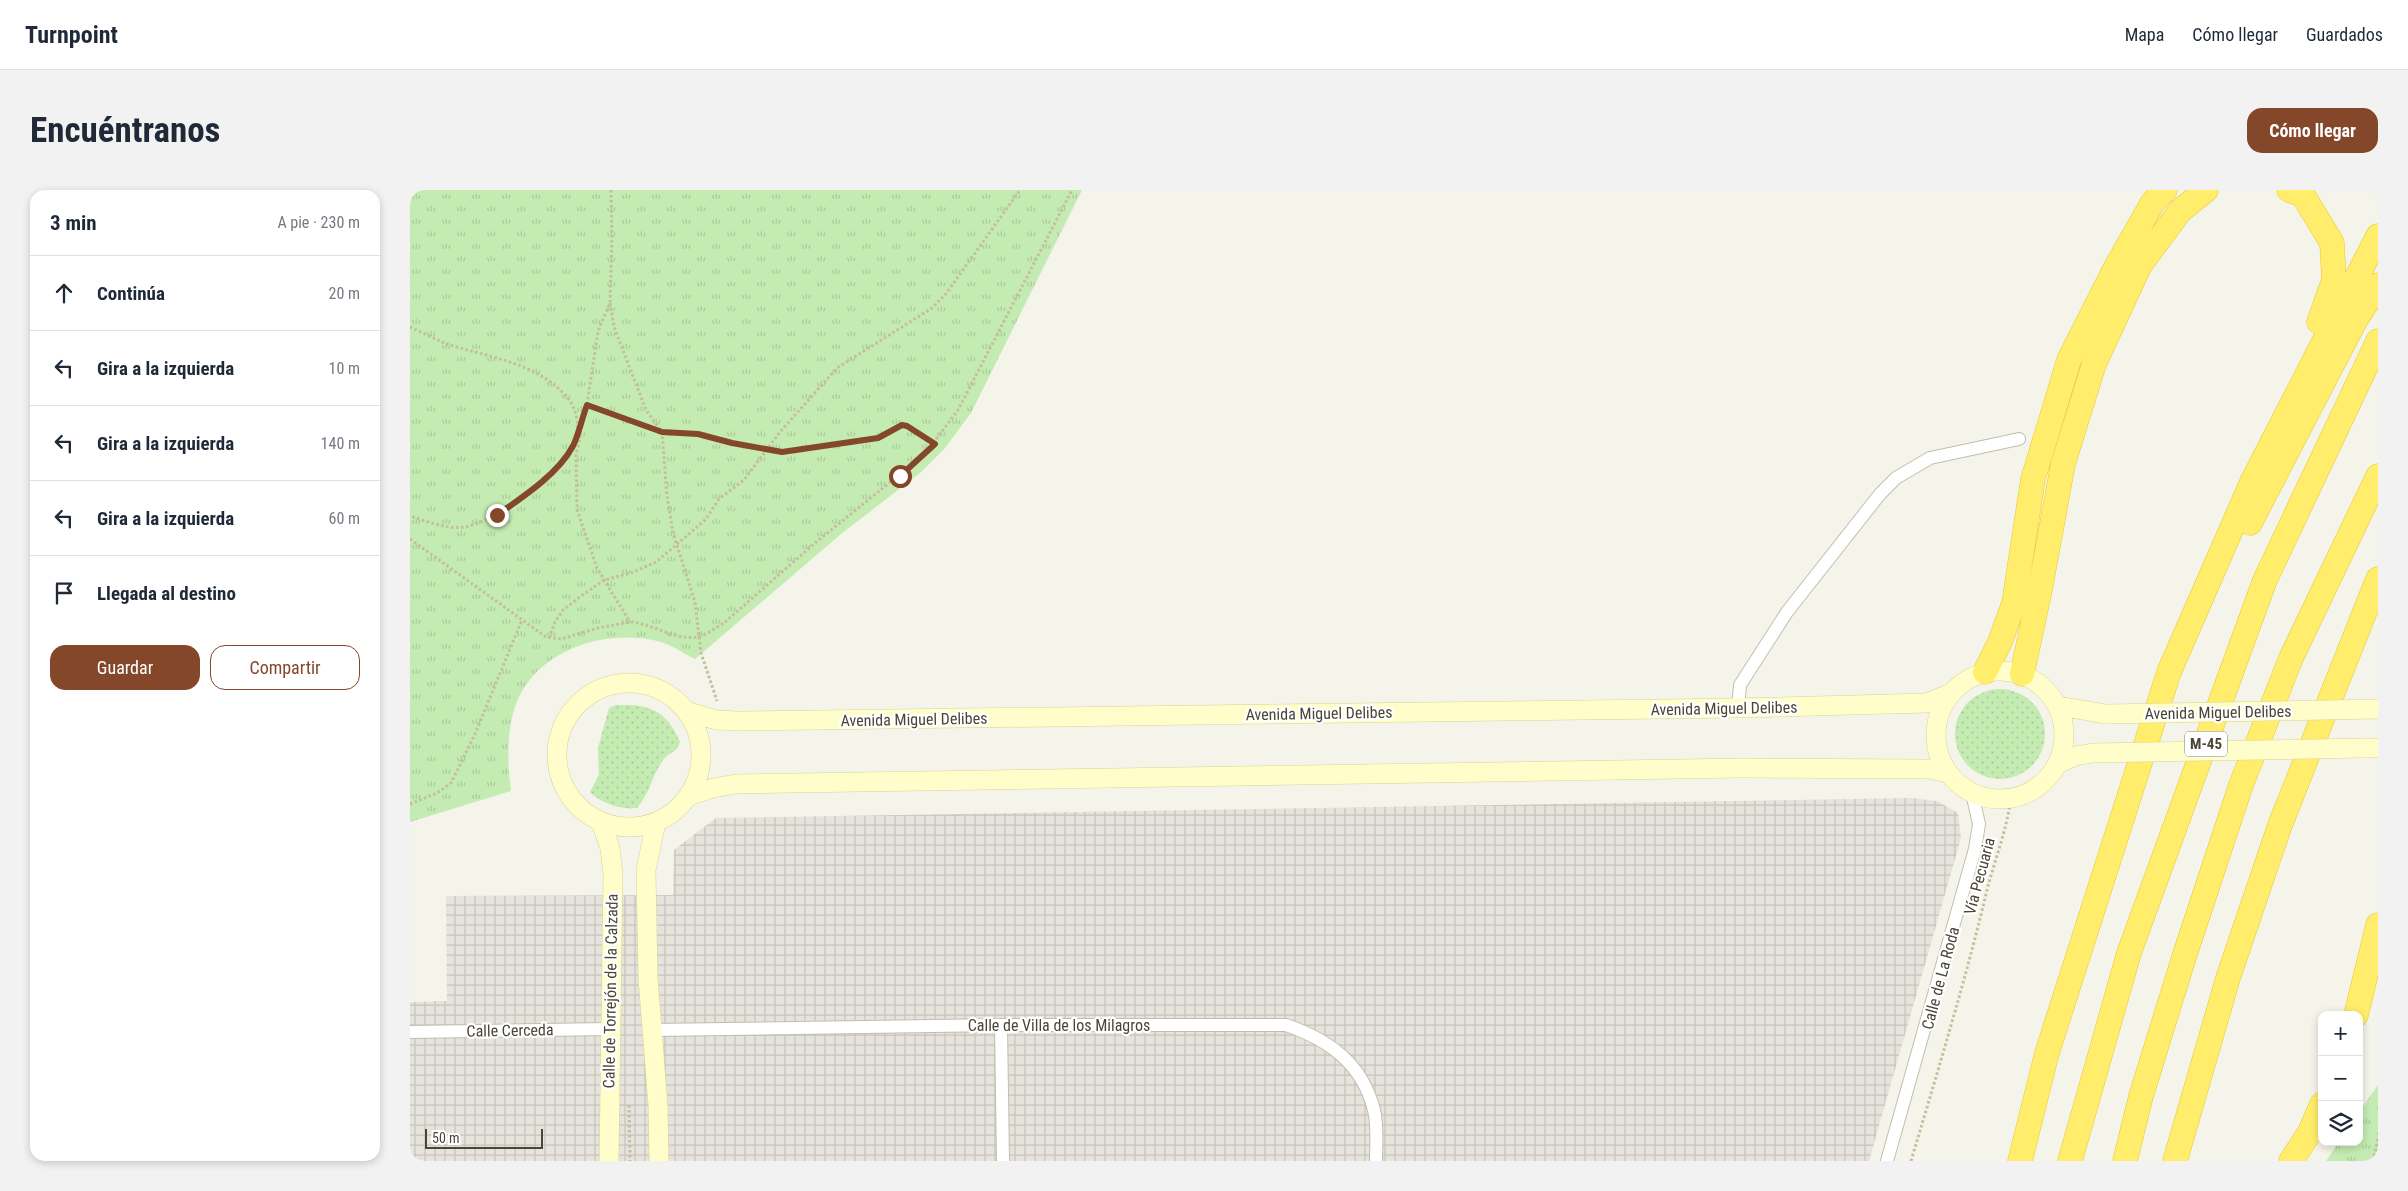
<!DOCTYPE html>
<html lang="es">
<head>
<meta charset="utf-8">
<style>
	body { margin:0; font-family:"Roboto Condensed",sans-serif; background:#f2f2f3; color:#1f2937 }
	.controls { position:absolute; right:15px; bottom:15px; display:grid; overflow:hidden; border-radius:10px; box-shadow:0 2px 8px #0003 }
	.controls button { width:45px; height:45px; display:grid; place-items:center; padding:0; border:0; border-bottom:1px solid #e0e1e3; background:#fff; color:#1f2937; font:25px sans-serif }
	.scale { position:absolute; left:15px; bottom:12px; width:118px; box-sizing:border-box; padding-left:5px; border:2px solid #4a4637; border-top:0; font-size:14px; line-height:18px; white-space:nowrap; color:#4a4637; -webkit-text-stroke:4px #fff; paint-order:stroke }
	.stop { position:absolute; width:15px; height:15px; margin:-11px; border:4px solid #844729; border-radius:50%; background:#fff }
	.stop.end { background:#844729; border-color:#fff; box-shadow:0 1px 5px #0008 }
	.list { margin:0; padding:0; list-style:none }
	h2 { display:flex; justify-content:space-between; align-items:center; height:65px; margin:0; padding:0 20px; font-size:21px }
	h2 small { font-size:16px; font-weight:400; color:#747a83 }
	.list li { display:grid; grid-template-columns:32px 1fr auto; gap:15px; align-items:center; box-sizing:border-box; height:75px; padding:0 20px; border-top:1px solid #e0e1e3 }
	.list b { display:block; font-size:19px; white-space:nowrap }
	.list em { font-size:16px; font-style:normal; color:#747a83 }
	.actions { display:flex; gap:10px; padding:15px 20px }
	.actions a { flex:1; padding:11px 0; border:1px solid #844729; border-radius:15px; text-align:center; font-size:18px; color:#844729 }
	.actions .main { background:#844729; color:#fff }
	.icon { flex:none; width:28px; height:28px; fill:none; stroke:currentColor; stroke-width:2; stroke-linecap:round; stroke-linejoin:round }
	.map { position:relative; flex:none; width:1968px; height:971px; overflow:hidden; border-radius:15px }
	header { display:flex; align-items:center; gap:30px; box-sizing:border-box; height:70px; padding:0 25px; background:#fff; border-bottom:1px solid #e0e1e3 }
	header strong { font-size:24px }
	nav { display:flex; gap:28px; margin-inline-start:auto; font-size:18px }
	.intro { display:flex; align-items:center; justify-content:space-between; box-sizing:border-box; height:120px; padding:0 30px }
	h1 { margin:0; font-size:35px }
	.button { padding:12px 22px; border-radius:15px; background:#844729; color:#fff; font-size:18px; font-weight:700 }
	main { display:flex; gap:30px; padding:0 30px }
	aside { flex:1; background:#fff; border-radius:15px; box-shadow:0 2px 8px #0003 }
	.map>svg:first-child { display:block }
	.industrial { fill:url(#industrial-grid) }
	.grass { fill:url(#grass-tufts) }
	.garden { fill:url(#garden-dots) }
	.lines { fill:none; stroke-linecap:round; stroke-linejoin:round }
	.street-casing { stroke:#c1bfac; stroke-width:14 }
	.secondary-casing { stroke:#d7d498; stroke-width:20 }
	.highway-casing { stroke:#e4c935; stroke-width:25 }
	.path { stroke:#c4be9c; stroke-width:3; stroke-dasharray:2.5 2.5; stroke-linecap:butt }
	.street { stroke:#fff; stroke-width:12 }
	.secondary { stroke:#fffeca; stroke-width:19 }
	.highway { stroke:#ffed6b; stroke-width:24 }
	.secondary-bridge-casing { stroke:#d7d498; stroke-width:20; stroke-linecap:butt }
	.secondary-bridge { stroke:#fffeca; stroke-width:19 }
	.route { stroke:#844729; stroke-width:6 }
	.labels { text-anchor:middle; stroke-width:4.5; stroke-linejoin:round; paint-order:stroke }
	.shield { fill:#fff; stroke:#807e73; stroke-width:1 }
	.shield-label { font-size:15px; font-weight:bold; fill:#4a4637 }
	.street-label { font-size:16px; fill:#4a4637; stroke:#fff }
</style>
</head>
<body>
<header>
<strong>Turnpoint</strong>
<nav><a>Mapa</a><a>Cómo llegar</a><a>Guardados</a></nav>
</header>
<div class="intro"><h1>Encuéntranos</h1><a class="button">Cómo llegar</a></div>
<main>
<aside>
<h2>3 min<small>A pie · 230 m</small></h2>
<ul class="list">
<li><svg class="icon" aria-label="ahead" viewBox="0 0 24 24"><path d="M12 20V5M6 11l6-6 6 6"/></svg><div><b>Continúa</b></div><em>20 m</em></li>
<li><svg class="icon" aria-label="left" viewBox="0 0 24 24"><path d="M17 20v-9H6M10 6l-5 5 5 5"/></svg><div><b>Gira a la izquierda</b></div><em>10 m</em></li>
<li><svg class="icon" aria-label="left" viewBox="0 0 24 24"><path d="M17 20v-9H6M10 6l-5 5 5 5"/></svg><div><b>Gira a la izquierda</b></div><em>140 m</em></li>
<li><svg class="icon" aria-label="left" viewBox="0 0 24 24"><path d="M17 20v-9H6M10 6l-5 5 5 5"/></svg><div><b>Gira a la izquierda</b></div><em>60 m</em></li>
<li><svg class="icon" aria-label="arrive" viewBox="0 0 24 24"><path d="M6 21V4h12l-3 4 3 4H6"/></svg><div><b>Llegada al destino</b></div></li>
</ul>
<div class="actions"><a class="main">Guardar</a><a>Compartir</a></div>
</aside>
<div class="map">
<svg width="1968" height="971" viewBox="0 0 1968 971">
	<defs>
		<pattern id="industrial-grid" width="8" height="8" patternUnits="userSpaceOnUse" patternTransform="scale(1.25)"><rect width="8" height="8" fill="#e5e3db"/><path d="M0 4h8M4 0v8" fill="none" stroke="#c6c4bd"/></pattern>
		<pattern id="grass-tufts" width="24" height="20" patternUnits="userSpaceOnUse" patternTransform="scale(1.25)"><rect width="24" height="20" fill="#c4ebb1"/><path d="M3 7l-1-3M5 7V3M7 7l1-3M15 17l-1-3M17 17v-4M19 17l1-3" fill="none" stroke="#aacb99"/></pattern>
		<pattern id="garden-dots" width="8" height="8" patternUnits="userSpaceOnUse" patternTransform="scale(1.25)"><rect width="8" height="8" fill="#c4ebb1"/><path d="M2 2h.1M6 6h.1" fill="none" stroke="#aacb99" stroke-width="1.8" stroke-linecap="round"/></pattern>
	</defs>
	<rect width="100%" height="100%" fill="#f5f4ea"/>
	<!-- industrial -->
	<path class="industrial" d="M1502 608 1527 611 1548 623 1551 648 1459 971H0V812L37 811 36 706 263 705 264 660 306 628Z"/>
	<!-- grass -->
	<path class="grass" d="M0 0H672L561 223 535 258 510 283 431 344 285 469C274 464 262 455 251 452 200 438 133 457 109 507 96 534 97 572 101 601L0 632Z
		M1968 895V971H1916L1929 952H1949V922Z"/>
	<!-- garden -->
	<path class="garden" d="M1545 544a45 45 0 1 1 90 0a45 45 0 1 1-90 0Z
		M206 515C239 514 257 520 270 552 268 561 259 563 254 569 242 584 240 604 227 618 211 620 192 614 180 602L189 585 188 558 199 518Z"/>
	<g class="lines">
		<defs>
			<path id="street" d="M1328 518 1330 495 1377 422 1470 304 1486 288 1520 268 1609 249
				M591 835 593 971
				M243 840 591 835H876C919 850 952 873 964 920 968 936 966 955 966 971
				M0 842 199 839
				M1477 971 1565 659 1569 634 1562 603"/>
			<path id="secondary" d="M1526 545a64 64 0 1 1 128 0a64 64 0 1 1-128 0Z
				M147 565a72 72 0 1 1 144 0a72 72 0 1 1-144 0Z
				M1648 516 1696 524
				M276 521 306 530 327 531 1328 518 1517 513 1541 503
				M1953 558H1968
				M1647 574 1665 566 1683 563
				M278 606 303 598 326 594 1331 578 1519 579 1538 583
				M191 632 200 658 203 684 199 971
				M246 632 236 680 238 788 248 915 249 971"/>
			<path id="highway" d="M1879 0 1893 5 1922 53 1924 90 1909 132
				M1840 333 1945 131 1968 95
				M1575 482 1590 452 1604 413 1623 289 1659 170 1706 77 1743 12 1755 0
				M1612 484 1630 400 1653 274 1684 174 1730 75 1770 21 1796 0
				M1946 825 1968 735
				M1610 971 1637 863 1759 482 1842 292 1968 46
				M1660 971 1719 763 1855 390 1968 151
				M1715 971 1731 906 1775 764 1831 595 1881 468 1968 286
				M1765 971 1818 788 1870 635 1968 389
				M1881 971 1900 942 1912 914"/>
		</defs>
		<!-- street casing -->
		<use href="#street" class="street-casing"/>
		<!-- secondary casing -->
		<use href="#secondary" class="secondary-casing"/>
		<!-- highway casing -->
		<use href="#highway" class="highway-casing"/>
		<!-- path -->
		<path class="path" d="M201 0 202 48 200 113 188 141 177 215 168 241 170 247 166 265 167 320 187 378 220 432
			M200 113 204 137 236 220 252 242 257 306 263 343 285 412 291 463 307 511
			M0 137C11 142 23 148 34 153 75 167 124 171 155 205 167 218 171 237 164 254 152 282 86 332 55 337 37 340 17 331 0 326
			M177 215 252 242 288 244 322 253 372 262 468 248 492 235 497 236 525 254
			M0 349 136 447 151 449 188 438 220 432C242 433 265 451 287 447 297 445 307 437 315 432L405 353 515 264 548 220 662 0
			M139 448 145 432 153 420 170 407 194 390 221 383 246 372 279 344 295 330 309 309 334 290 370 242 427 178 522 118 535 105 610 0
			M0 614 27 603 41 593 65 544 112 430
			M219 915 220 971
			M1501 971C1528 880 1556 789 1578 696 1586 667 1597 638 1601 608
			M1963 971 1968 949"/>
		<!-- street -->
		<use href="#street" class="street"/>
		<!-- secondary -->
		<use href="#secondary" class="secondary"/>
		<!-- highway -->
		<use href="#highway" class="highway"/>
		<defs>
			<path id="secondary-bridge" d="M1696 524 1968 519
				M1683 563 1953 558"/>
		</defs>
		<!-- secondary-bridge casing -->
		<use href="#secondary-bridge" class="secondary-bridge-casing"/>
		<!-- secondary-bridge -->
		<use href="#secondary-bridge" class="secondary-bridge"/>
	</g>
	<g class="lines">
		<!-- route -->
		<path class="route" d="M87 325C113 307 148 284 163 256 169 244 172 228 177 215L252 242 288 244 322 253 372 262 468 248 492 235 497 236 525 254 490 286"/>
	</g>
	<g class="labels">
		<!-- shield labels -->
		<rect class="shield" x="1775" y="541.5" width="42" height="25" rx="4"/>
		<g class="shield-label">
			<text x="1796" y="559">M-45</text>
		</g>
		<!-- street labels -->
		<g class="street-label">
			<text transform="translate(1314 518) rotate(-1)" y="6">Avenida Miguel Delibes</text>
			<text transform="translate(1808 522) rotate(-1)" y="6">Avenida Miguel Delibes</text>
			<text transform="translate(909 523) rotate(-1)" y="6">Avenida Miguel Delibes</text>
			<text transform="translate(504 529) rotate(-1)" y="6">Avenida Miguel Delibes</text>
			<text transform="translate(1569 686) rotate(-75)" y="6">Vía Pecuaria</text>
			<text transform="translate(1530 788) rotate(-75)" y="6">Calle de La Roda</text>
			<text transform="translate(200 801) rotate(-89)" y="6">Calle de Torrejón de la Calzada</text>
			<text x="649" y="841">Calle de Villa de los Milagros</text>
			<text transform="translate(100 840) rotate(-1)" y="6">Calle Cerceda</text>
		</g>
	</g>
</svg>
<div class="controls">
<button>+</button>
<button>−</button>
<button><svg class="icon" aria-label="layers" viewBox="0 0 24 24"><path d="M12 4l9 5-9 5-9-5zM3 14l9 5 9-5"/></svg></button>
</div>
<div class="scale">50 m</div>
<div class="stop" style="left:490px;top:286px"></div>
<div class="stop end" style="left:87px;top:325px"></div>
</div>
</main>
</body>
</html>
